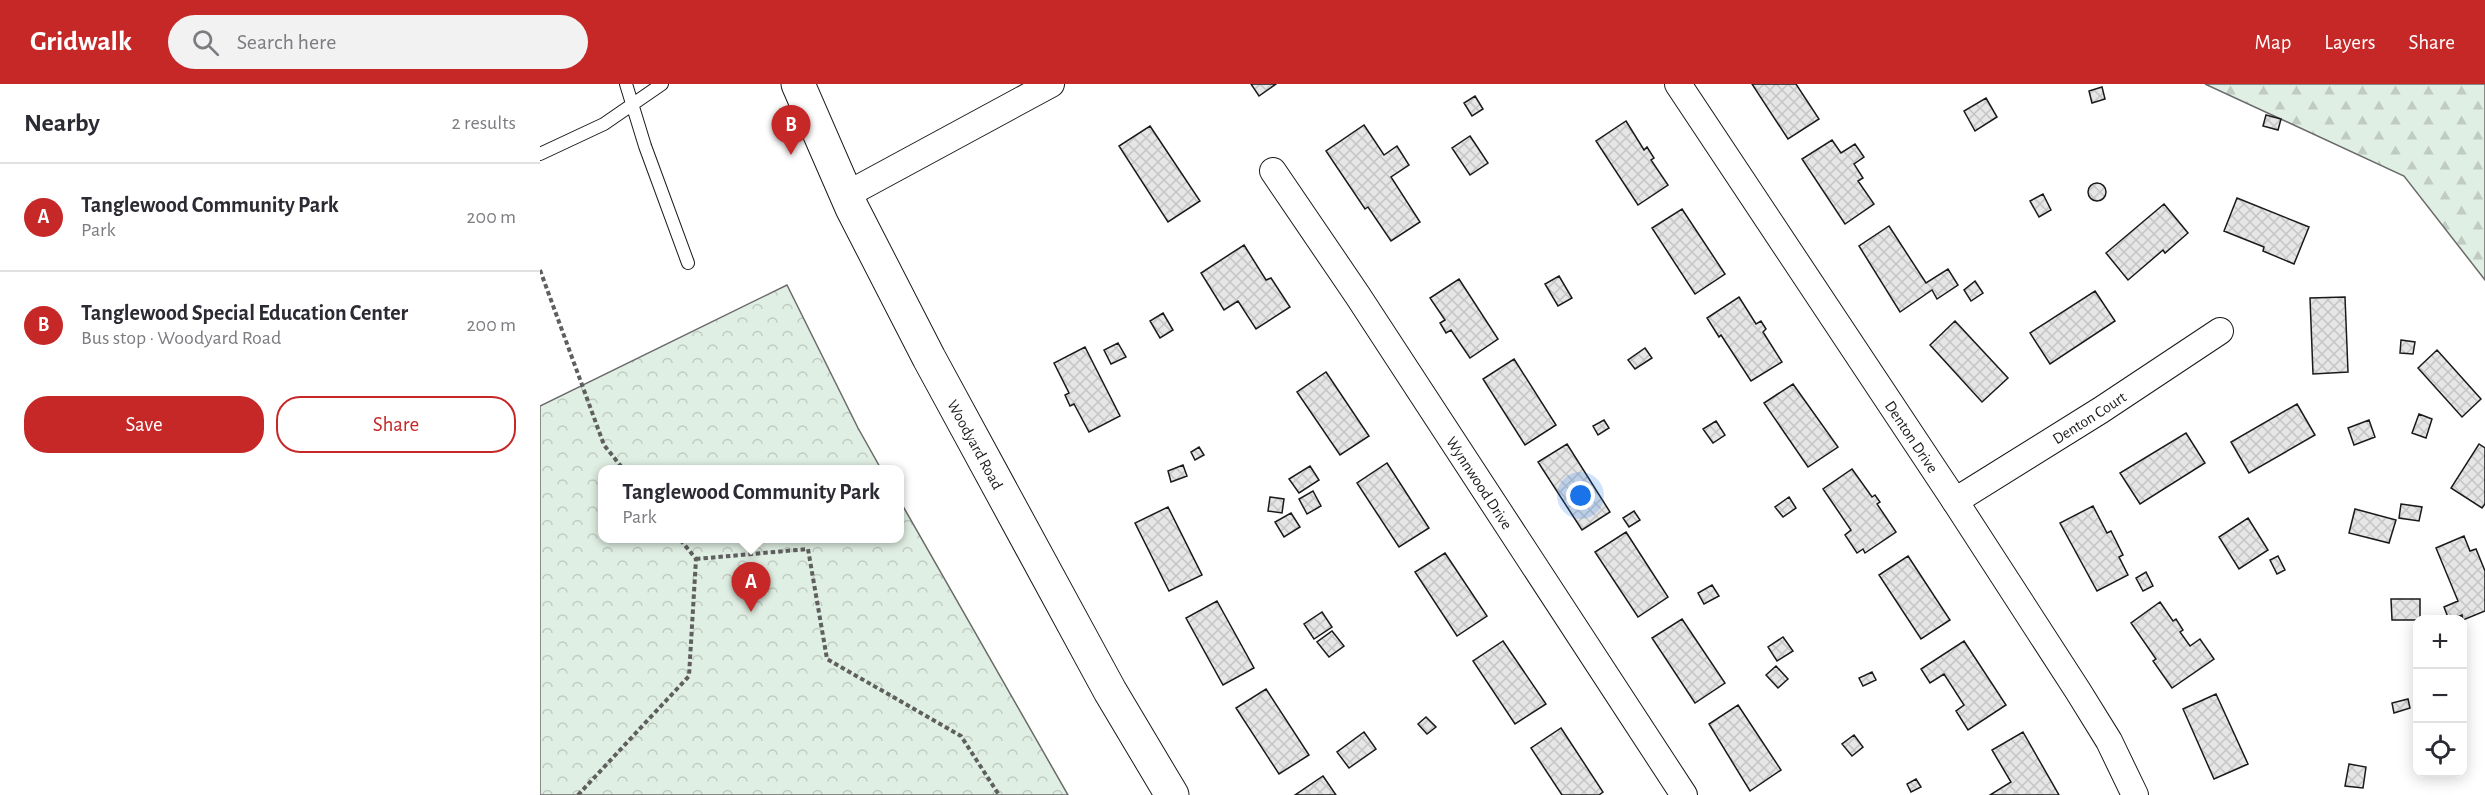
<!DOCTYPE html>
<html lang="en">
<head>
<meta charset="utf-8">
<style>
	body { margin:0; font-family:"Alegreya Sans",sans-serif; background:#f2f2f3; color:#2b2b33 }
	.controls { position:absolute; right:18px; bottom:18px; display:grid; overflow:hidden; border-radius:12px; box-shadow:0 3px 15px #0003 }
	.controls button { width:54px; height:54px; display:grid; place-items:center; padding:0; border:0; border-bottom:2px solid #e1e1e2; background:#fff; color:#2b2b33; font:30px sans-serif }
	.you { position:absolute; left:1041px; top:412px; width:21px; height:21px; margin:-15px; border:4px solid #fff; border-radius:50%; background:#1a73e8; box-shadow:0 0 0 9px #1a73e833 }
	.badge { display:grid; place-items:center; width:39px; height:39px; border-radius:50%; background:#c62828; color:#fff; font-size:20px; font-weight:700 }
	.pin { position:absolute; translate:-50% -50px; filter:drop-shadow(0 2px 3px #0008) }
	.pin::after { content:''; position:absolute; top:32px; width:21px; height:18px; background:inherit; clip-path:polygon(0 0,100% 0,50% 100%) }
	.popup { position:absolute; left:58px; top:381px; width:306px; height:78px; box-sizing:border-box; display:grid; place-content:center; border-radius:12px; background:#fff; filter:drop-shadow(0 2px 4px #0005); font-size:20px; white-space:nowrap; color:#7c7c81 }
	.popup b { font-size:22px; color:#2b2b33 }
	.popup::after { content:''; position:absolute; left:50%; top:100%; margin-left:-12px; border:12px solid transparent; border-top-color:#fff }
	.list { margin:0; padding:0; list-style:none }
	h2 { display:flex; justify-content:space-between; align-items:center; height:78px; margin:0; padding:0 24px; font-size:26px }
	h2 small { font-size:20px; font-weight:400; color:#7c7c81 }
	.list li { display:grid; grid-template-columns:39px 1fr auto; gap:18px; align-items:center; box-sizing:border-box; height:108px; padding:0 24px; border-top:2px solid #e1e1e2 }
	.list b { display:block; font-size:22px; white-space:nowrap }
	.list p { margin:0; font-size:20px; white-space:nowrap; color:#7c7c81 }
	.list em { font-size:20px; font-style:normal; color:#7c7c81 }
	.actions { display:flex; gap:12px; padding:18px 24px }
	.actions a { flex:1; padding:14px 0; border:2px solid #c62828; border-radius:24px; text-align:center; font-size:21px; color:#c62828 }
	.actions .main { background:#c62828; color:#fff }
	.icon { flex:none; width:33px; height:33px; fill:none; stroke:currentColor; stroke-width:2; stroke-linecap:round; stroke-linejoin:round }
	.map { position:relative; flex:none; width:1945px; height:711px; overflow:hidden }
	header { display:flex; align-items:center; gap:36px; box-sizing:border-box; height:84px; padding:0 30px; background:#c62828; color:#fff }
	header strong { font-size:28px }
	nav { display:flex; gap:33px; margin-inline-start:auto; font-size:21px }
	.search { width:420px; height:54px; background:#f2f2f3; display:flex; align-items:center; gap:15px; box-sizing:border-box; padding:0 21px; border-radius:33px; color:#7c7c81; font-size:22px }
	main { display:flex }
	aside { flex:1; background:#fff }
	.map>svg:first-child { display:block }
	.forest { fill:url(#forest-firs); stroke:#6a6a6a; stroke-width:1.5 }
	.park { fill:url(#park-crowns); stroke:#6a6a6a; stroke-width:1.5 }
	.building { fill:url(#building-cross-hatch); stroke:#1a1a1a; stroke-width:1.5 }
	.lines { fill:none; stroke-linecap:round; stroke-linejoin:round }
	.service-casing { stroke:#1a1a1a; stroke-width:14 }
	.minor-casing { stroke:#1a1a1a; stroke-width:28 }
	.primary-casing { stroke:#1a1a1a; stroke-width:35 }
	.path { stroke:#5f5f5f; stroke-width:4; stroke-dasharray:4.5 3; stroke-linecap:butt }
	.service { stroke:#fff; stroke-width:12 }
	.minor { stroke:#fff; stroke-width:26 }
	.primary { stroke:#fff; stroke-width:33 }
	.labels { text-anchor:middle; stroke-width:4.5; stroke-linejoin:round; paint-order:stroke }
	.street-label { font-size:16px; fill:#1a1a1a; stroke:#fff }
</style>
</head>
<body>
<header>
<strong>Gridwalk</strong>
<div class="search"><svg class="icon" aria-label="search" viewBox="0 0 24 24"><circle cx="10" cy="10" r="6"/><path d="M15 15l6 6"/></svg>Search here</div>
<nav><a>Map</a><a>Layers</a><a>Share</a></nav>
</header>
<main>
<aside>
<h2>Nearby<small>2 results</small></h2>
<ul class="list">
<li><span class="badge">A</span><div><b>Tanglewood Community Park</b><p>Park</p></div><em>200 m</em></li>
<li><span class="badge">B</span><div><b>Tanglewood Special Education Center</b><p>Bus stop · Woodyard Road</p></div><em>200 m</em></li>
</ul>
<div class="actions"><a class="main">Save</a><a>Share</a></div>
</aside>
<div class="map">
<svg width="1945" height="711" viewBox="0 0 1945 711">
	<defs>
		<pattern id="forest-firs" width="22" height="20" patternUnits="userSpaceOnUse" patternTransform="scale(1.5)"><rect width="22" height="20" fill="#e0efe3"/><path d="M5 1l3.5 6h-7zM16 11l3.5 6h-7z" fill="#c0ccc2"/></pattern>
		<pattern id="park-crowns" width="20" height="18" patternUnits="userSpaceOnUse" patternTransform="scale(1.5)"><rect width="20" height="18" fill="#e0efe3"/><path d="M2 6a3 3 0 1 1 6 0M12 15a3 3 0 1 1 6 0" fill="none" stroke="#c0ccc2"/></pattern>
		<pattern id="building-cross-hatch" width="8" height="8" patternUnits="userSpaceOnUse" patternTransform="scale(1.5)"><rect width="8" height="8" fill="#e6e6e6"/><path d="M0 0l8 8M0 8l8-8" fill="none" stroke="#c5c5c5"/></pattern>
	</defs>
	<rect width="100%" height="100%" fill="#fff"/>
	<!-- forest -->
	<path class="forest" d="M1665 0H1945V196L1864 92Z"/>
	<!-- park -->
	<path class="park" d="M247 201 318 344 341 385 62 386V454H360V417L528 711H0V322Z"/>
	<!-- building -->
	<path class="building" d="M711 0H736L719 12Z
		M1212 0H1256L1279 35 1248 55Z
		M1562 3 1565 15 1552 19 1549 7Z
		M935 12 943 25 932 32 924 19Z
		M1446 14 1457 33 1435 47 1424 27Z
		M1726 31 1741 35 1738 46 1723 42Z
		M1086 37 1104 66 1107 63 1114 74 1111 76 1128 101 1098 121 1056 57Z
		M824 41 844 71 857 62 869 81 851 93 880 138 851 157 828 123 825 125 786 67Z
		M610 42 660 117 628 138 579 62Z
		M930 52 948 79 930 91 912 64Z
		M1292 56 1301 69 1315 60 1324 73 1314 80 1323 94 1318 97 1334 120 1305 140 1262 75Z
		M1548 108a9 9 0 1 1 18 0a9 9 0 1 1-18 0Z
		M1503 110 1511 126 1499 133 1490 117Z
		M1697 114 1769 143 1754 180 1723 167 1724 163 1684 147Z
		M1624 120 1648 149 1625 169 1623 166 1588 196 1566 169Z
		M1142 125 1185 190 1155 210 1112 144Z
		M1349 142 1386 199 1408 185 1418 201 1397 215 1392 206 1360 228 1319 162Z
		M704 161 726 196 731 194 750 223 716 245 698 217 684 226 661 189Z
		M1019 192 1032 214 1018 222 1005 200Z
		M919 195 958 255 930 274 911 246 906 249 900 239 905 236 890 214Z
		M1435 197 1443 209 1431 217 1424 206Z
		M1555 207 1575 237 1510 280 1490 249Z
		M1199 213 1216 240 1221 237 1226 245 1223 248 1242 278 1211 297 1181 251 1179 253 1167 234Z
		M1805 213 1808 288 1773 290 1770 214Z
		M623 229 633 246 620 254 610 237Z
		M1415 237 1468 294 1442 318 1390 261Z
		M1861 256 1875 258 1873 270 1860 269Z
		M578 259 586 273 571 280 564 266Z
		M545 263 580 332 549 348 534 320 530 322 525 311 529 309 514 279Z
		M1105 264 1112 274 1095 285 1088 276Z
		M1897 266 1941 315 1922 333 1878 284Z
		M974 275 1016 341 985 361 943 295Z
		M786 288 829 352 800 371 757 308Z
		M1253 300 1298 363 1268 383 1224 319Z
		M1757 320 1775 351 1709 389 1691 358Z
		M1879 330 1892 335 1886 354 1872 349Z
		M1064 336 1069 344 1058 351 1053 342Z
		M1829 336 1835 353 1814 361 1808 344Z
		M1176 337 1185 351 1173 359 1163 345Z
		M1646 349 1665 379 1600 420 1580 389Z
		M1027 360 1070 428 1042 446 998 378Z
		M1939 360 1945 364V420L1942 424 1911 404Z
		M659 363 664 371 655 376 651 368Z
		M847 379 889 444 859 463 817 399Z
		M643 381 647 392 631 398 628 387Z
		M770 382 779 396 759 409 749 395Z
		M1312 385 1332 413 1335 411 1340 418 1337 420 1356 448 1325 469 1323 465 1317 469 1305 451 1311 446 1283 405Z
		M773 407 781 422 767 430 759 415Z
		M730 413 744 415 742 429 728 427Z
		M1249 413 1256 424 1243 433 1235 423Z
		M1861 420 1882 423 1879 437 1859 434Z
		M1553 422 1567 449 1571 447 1583 471 1579 473 1588 491 1557 507 1520 439Z
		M628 423 662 491 629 507 595 439Z
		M1815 425 1856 436 1849 459 1809 449Z
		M1094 427 1100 436 1089 443 1083 434Z
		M751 429 760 443 744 453 735 438Z
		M1708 434 1728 466 1699 485 1679 453Z
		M1086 448 1128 513 1098 533 1055 468Z
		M1924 452 1930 467 1936 465 1945 487V527L1923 536 1922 531 1909 536 1904 523 1918 517 1896 464Z
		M905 469 947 532 917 552 875 488Z
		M1368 472 1410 536 1381 555 1339 491Z
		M1738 472 1745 486 1737 490 1730 476Z
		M1606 488 1613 502 1603 507 1596 494Z
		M1172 501 1179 512 1164 520 1158 509Z
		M1851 515H1880V536H1852Z
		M677 517 714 584 683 601 646 534Z
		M1620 518 1633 537 1636 535 1643 546 1640 548 1650 562 1660 555 1674 575 1632 604 1613 577 1616 575 1591 539Z
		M782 528 792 543 774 555 764 540Z
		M1142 535 1185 599 1155 619 1112 554Z
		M792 547 804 562 789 573 777 558Z
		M1243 553 1253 567 1237 577 1228 563Z
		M963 557 1006 620 975 640 933 577Z
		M1424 557 1466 621 1428 646 1416 627 1424 621 1404 590 1390 599 1381 585Z
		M1236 582 1248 595 1238 604 1226 591Z
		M1332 588 1336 596 1323 602 1319 594Z
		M726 605 769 671 739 690 696 624Z
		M1676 610 1708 680 1674 695 1643 625Z
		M1868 615 1870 624 1854 629 1852 619Z
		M1198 621 1241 686 1210 707 1169 640Z
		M886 633 896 643 887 650 878 640Z
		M1021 644 1063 708 1059 711H1022L991 664Z
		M824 648 836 665 809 684 797 668Z
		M1483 648 1519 711H1450L1471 698 1452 666Z
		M1314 651 1323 663 1312 672 1302 660Z
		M1809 680 1826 683 1823 704 1805 702Z
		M783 692 796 711H755Z
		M1376 695 1381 703 1371 708 1367 700Z"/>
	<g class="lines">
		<defs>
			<path id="service" d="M86 0 105 62 148 179
				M0 70 64 40 122 0"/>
			<g id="minor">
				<path id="s1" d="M1138 0 1415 417 1538 607 1569 657 1595 711"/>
				<path id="s2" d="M733 87 818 212 1144 711"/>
				<path d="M306 111 511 0"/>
				<path id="s3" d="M1415 417 1561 326 1680 247"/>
			</g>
			<g id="primary">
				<path id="s4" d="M258 0 312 124 389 274 570 607 632 711"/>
			</g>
		</defs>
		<!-- service casing -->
		<use href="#service" class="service-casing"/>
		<!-- minor casing -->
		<use href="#minor" class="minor-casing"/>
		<!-- primary casing -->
		<use href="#primary" class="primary-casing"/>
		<!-- path -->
		<path class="path" d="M0 186 64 361 84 386
			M156 475 268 465 287 575 421 652 459 711
			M38 711 149 592 156 475 139 454"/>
		<!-- service -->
		<use href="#service" class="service"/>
		<!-- minor -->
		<use href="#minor" class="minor"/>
		<!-- primary -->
		<use href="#primary" class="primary"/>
	</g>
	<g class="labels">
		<!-- street labels -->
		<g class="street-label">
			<text dy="6" stroke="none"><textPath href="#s3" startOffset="158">Denton Court</textPath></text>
			<text dy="6" stroke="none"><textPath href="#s1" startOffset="423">Denton Drive</textPath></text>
			<text dy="6" stroke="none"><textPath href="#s4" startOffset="402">Woodyard Road</textPath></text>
			<text dy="6" stroke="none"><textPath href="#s2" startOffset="374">Wynnwood Drive</textPath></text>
		</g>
	</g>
</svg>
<div class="controls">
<button>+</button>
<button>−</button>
<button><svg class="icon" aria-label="locate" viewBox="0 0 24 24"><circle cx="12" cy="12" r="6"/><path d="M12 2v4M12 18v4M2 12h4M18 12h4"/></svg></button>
</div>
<div class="you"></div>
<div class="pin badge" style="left:211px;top:528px">A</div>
<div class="popup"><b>Tanglewood Community Park</b>Park</div>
<div class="pin badge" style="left:251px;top:71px">B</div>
</div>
</main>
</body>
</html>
